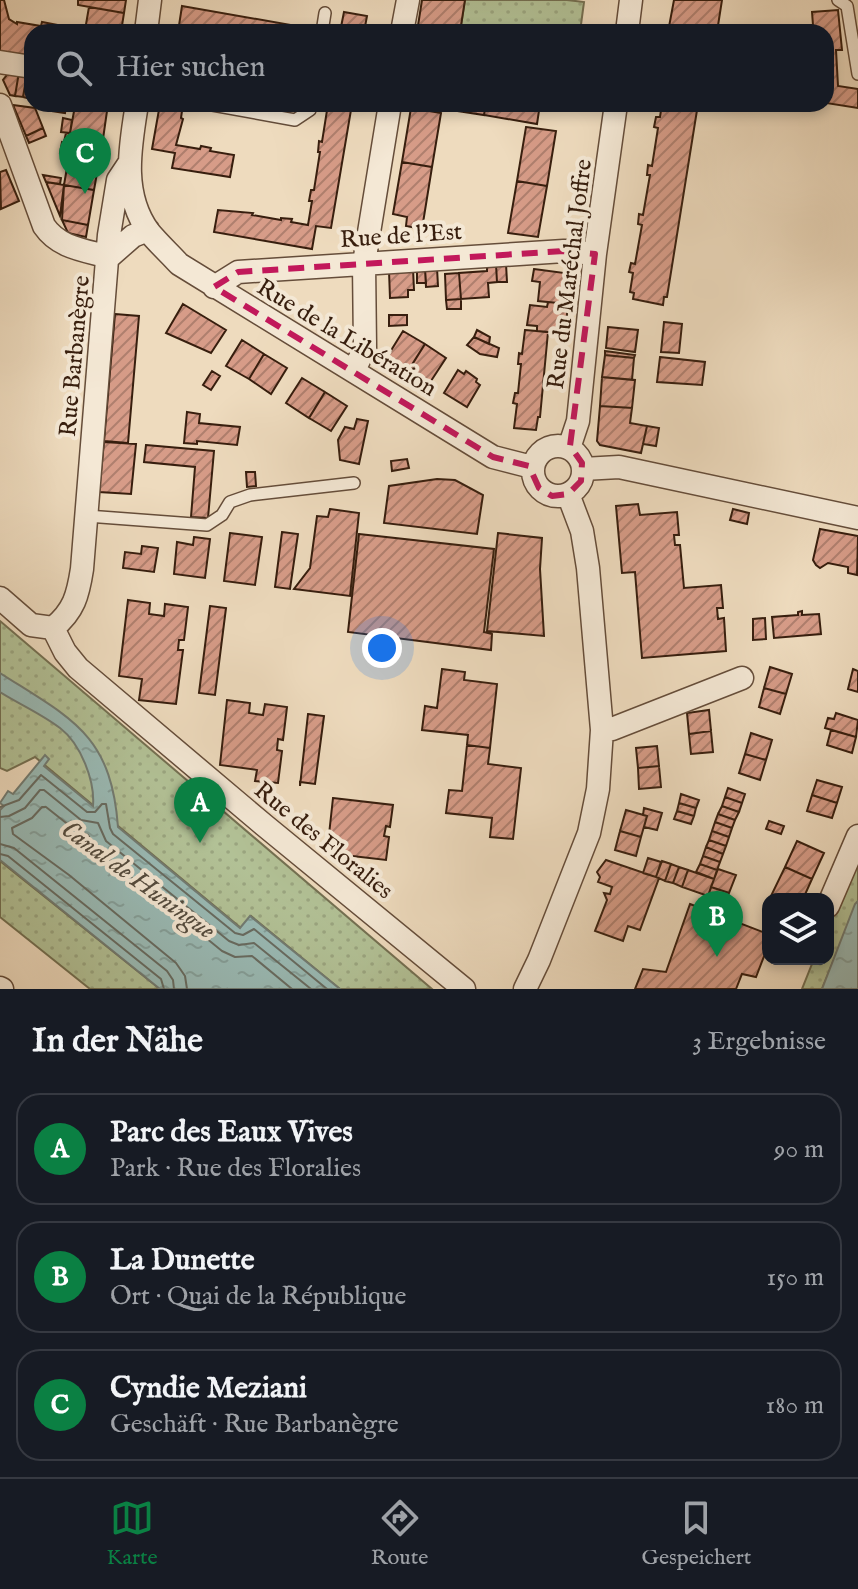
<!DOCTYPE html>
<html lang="de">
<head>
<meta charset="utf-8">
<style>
	body { margin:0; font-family:"IM FELL English",serif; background:#20242c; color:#f1f3f6 }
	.controls { position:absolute; right:24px; bottom:24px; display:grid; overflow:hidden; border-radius:16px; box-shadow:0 4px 12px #0003 }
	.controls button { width:72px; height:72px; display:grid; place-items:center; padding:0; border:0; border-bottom:2px solid #363941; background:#171b24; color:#f1f3f6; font:40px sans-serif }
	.you { position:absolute; left:382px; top:648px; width:28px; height:28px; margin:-20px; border:6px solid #fff; border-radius:50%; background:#1a73e8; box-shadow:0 0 0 12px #1a73e833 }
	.badge { display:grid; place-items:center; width:52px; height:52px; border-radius:50%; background:#0b8043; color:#fff; font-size:26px; font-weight:700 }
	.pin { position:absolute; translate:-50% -66px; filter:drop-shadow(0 2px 4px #0008) }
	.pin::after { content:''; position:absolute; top:42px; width:28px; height:24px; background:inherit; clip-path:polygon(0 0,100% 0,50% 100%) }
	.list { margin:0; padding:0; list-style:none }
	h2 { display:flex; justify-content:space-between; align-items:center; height:104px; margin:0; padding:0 32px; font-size:34px }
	h2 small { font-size:26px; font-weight:400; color:#9ea1a6 }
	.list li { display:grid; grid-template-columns:52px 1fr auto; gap:24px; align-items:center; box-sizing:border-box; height:112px; margin:0 16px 16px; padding:0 16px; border:2px solid #363941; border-radius:24px }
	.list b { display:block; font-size:30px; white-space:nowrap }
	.list p { margin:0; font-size:26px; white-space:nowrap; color:#9ea1a6 }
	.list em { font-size:26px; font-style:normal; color:#9ea1a6 }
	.icon { flex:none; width:44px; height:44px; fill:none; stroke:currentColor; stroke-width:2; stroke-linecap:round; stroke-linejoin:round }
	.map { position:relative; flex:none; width:858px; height:989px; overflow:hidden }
	.search { position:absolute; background:#171b24; box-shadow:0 4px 12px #0003; left:24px; right:24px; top:24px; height:88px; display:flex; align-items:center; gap:20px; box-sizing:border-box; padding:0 28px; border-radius:24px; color:#9ea1a6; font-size:30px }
	.sheet { height:488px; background:#171b24 }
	nav { display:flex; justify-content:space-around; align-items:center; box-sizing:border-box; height:112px; border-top:2px solid #363941; background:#171b24; font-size:22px; color:#9ea1a6 }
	nav a { display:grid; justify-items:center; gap:4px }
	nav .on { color:#0b8043 }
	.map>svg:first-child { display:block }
	.park { fill:url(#park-dots); stroke:#747052; stroke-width:2 }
	.water { fill:url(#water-ripples); stroke:#727c73; stroke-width:2 }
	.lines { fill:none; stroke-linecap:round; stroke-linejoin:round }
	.shore { stroke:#686c62; stroke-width:2 }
	.building { fill:url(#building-hatch); stroke:#371e0e; stroke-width:2 }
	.lane-casing { stroke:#654d3a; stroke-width:14 }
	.street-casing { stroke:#654d3a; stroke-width:25 }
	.lane { stroke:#f4e8d5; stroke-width:11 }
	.street { stroke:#f4e8d5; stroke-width:22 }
	.marked { fill:none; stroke:#c2185b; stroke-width:6; stroke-dasharray:16 10; stroke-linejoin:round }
	.labels { text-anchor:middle; stroke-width:8; stroke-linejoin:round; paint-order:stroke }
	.street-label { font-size:24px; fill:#371e0e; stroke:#f4e8d5 }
	.water-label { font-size:26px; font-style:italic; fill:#554d40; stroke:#f4e8d5 }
</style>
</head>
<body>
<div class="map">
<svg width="858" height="989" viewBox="0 0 858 989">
	<defs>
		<pattern id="park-dots" width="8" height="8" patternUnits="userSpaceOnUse" patternTransform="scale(2)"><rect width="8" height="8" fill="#b2c196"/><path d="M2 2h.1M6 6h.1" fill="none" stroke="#9aa580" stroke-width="1.8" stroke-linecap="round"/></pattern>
		<pattern id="water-ripples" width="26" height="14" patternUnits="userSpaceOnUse" patternTransform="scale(2)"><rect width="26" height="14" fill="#9abbb6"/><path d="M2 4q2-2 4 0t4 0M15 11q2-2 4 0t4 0" fill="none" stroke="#85a09b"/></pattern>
		<pattern id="building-hatch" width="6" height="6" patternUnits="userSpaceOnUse" patternTransform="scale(2)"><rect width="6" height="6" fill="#d79c88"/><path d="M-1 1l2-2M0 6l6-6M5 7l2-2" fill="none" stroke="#af7f6e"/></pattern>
	</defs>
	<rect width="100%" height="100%" fill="#eedbbe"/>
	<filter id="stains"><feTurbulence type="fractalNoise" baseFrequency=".0025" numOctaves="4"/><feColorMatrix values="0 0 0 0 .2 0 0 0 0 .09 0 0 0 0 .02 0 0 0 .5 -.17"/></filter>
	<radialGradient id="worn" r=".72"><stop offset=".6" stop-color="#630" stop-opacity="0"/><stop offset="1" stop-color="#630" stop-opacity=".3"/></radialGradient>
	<!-- park -->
	<path class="park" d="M465 0H567L584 2 580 32H460Z
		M0 621 432 989H340L251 916 241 928 35 757 7 771 0 768Z
		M858 851V901L822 989H802L814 959H828V924Z
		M0 861 160 989H90L0 917Z"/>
	<!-- water -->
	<path class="water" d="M0 673C72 719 111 734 118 827L240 928 250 916 340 989H160L0 860V810L4 806 0 803 8 791 13 794 45 755 49 759 44 766 93 806C95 781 81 744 60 728 42 714 19 704 0 692Z
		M858 901V989H822L855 904Z"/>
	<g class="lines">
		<!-- shore -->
		<path class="shore" d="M0 807 19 800 41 775 87 812H95L102 804H106L110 828 113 834 235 933 243 935 254 929 327 989
			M0 817 9 816 25 808 40 790H44L81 820 98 823 106 841 229 941 239 945 254 943 311 989
			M0 844 14 848 167 971 173 980 174 989
			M0 854 8 856 161 979 164 989
			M187 989 185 976 176 963 69 875 13 834 12 828 32 818 42 807H46L75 830 88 835 98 850 222 951 235 957 252 956 292 989"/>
	</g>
	<!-- building -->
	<path class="building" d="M0 0H4L9 19 17 24V22L41 26 42 22 63 26 62 32H32V57L0 52Z
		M78 0H126L124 13 78 5Z
		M422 0H465L460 32H417Z
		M674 0H722L717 32H668Z
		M182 6 291 25 290 32H178Z
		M89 7 124 13 121 32 85 30Z
		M838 10 842 50H836L838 86 858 89V108L826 103V32H808L807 25H813L812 12Z
		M344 12 367 16 364 32H340Z
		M63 26 90 30V32H62Z
		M10 71 19 72 15 96 10 95 3 80Z
		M19 72 27 74 23 97 15 96Z
		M27 74 32 75 31 99 23 97Z
		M53 104 66 105 65 113 51 111Z
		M66 104H108L107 111Z
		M160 104H183L181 118 183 119 176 145 200 149 201 146 211 148 210 151 234 155 230 177 172 168 175 153 152 149Z
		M328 104H352L331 228 316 226 312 249 214 232 218 210 253 213 252 215 281 220V218L292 219 291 222 308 225 312 201H309L311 190H314L320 152H318L319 141 322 142Z
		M432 104H486L484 115 431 107Z
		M486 104H540L537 124 484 115Z
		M662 104H698L667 297H664L663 305 633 299 634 293 630 292 633 273 629 272 631 263 635 264 642 225 638 224 639 214 643 215 650 175H647L648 165 652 166 658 128 654 127 656 117H660Z
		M13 105 35 108 43 128 26 136Z
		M75 106 107 111 103 139 70 133Z
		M411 108 441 113 432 167 402 162Z
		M63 118 72 120 70 133 61 132Z
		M526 127 556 131 547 186 517 181Z
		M43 128 46 136 29 143 26 136Z
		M66 133 103 139 99 162 69 156 71 144 64 142Z
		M62 142 71 144 69 155 60 153Z
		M69 156 99 162 94 190 64 185Z
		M402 162 432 167 422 229 406 226 407 217 393 214Z
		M6 170 19 201 1 209 0 172Z
		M43 175 61 178 60 184 46 182Z
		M517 181 547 186 538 237 508 233Z
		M46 182 64 185 60 216Z
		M64 185 94 190 88 225 62 220Z
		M62 220 88 225 86 237 68 233Z
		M496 264H506L507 282H497Z
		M496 264 497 282 488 283 489 297 461 299 459 273 487 271V265Z
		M437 268 438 286 426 287 425 269Z
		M413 269 414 290H408V297L390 298 389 271Z
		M417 269H425L426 283H417Z
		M534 269 572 274 568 304 538 301 540 282 532 281Z
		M459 273 461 299 446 300 445 274Z
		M461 299V309H447L446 300Z
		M548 302 568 304 565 334 537 331V326L527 325 530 305 547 307Z
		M183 304 226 330 211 353 166 333Z
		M115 314 139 316 128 443 104 441Z
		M389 315H407V325L389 326Z
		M664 322 682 324 679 353 661 352Z
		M608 327 638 330 635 352 606 348Z
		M477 330 490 337 489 344 474 337Z
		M525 330 548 332 540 417H538L536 430 514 428 517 404 513 403 515 393H518L521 364H518L519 353 522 354Z
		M403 331 425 344 408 371 387 357Z
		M474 337 499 348 497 357 480 354 467 345Z
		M242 340 264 354 249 379 226 366Z
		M425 344 446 358 429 384 408 371Z
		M605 351 635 355 634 358 605 355Z
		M264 354 287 368 271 394 249 379Z
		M605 355 634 358 632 380 602 377Z
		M660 357 705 362 702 385 657 382Z
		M458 370 464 374 466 371 477 379 476 382 480 385 467 407 444 393Z
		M212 371 220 376 211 390 203 385Z
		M602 377 635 380 632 408 600 406Z
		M302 378 325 392 309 418 286 403Z
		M325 392 347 406 331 431 309 418Z
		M600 406 632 408 630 423 647 426 641 453 600 445 597 441Z
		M187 412 200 414 199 423 240 427 237 445 197 441V444L184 443Z
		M357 419 368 421 359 464 340 460 338 440 345 427 354 429Z
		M647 426 659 428 656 446 643 444Z
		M104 442 136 444 131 494 99 492Z
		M146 445 214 451 208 518 191 517 195 467 144 462Z
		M407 459 409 468 392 471 391 461Z
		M246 472H255L256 486 247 487Z
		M437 479 455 480 483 495 477 534 384 523 389 486Z
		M638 504 640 515 677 512 679 535H674L675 545H680L684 588 721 585 723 608H717L718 619 724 618 726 651 642 658 635 572 622 573 616 506Z
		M330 509 359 513 350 596 294 589 310 568 317 516 328 517Z
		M733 509 749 513 747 524 730 520Z
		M820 529 858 536 857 575 848 573V567L828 563 820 568 816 565 813 560Z
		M282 532 298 534 290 589 275 587Z
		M230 533 262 537 255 585 224 581Z
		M498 533 542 538 540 569 544 636 487 631Z
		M359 534 494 549 484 632 492 634 491 650 348 632Z
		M194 537 210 539 205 578 174 574 177 542 193 545Z
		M142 546 158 548 154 572 123 568 125 552 141 554Z
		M128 600 150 603 149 614 164 616 165 604 188 607 184 640H179L178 650H183L176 704 139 700 142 679 119 676Z
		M210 606 226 608 215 695 199 693Z
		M802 611V615L819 614 821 634 774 638 772 617 798 615V612Z
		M765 618 766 639 753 640V619Z
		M770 667 792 674 786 694 764 688Z
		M442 669 465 672 464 680 497 684 490 748 467 745 468 735 422 730 425 706 437 708Z
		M853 669 858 671V692L848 689Z
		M764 688 786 694 780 714 759 707Z
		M227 700 250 703 249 713 263 715 265 704 287 707 283 740 278 739 277 750 282 751 278 783 255 781 257 770 220 765Z
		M709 710 711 731 689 734 687 713Z
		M836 713 858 720 856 737 825 728 828 718 834 719Z
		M308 714 324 716 315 784 300 782V786Z
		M831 730 856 737 852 753 827 745Z
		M711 731 713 752 691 754 689 734Z
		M751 733 772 740 766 760 745 754Z
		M467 745 490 748 488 764 521 768 513 839 490 837 492 818 446 813 449 790 462 791Z
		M657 746 659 766 638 768 636 748Z
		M745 754 766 760 760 780 739 773Z
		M659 766 661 787 639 789 638 768Z
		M817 780 842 787 837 803 812 795Z
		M728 788 745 794 742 803 725 797Z
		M681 794 699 800 696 808 679 803Z
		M812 795 837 803 832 818 807 811Z
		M725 797 742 803 739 812 722 806Z
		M333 798 393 805 390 827 386 826 384 836 389 837 386 860 327 853Z
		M679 803 696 808 694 816 677 811Z
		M722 806 739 812 735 820 718 814Z
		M644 808 662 813 657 830 644 827 647 816 643 815Z
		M626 810 647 816 641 837 620 831Z
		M677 811 694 816 691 824 674 819Z
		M718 814 735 820 732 828 715 822Z
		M769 821 784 826 781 834 766 829Z
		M715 822 732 828 729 837 712 831Z
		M620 831 641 837 636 856 615 850Z
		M712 831 729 837 726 846 709 840Z
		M709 840 726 846 723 854 706 847Z
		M797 841 824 853 812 879 785 867Z
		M706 847 723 854 720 862 703 856Z
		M703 856 720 862 717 870 700 864Z
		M648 858 661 862 656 877 643 873Z
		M606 860 659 878 640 930 628 926 623 941 595 931 607 900 604 893 610 894 612 887 598 882 600 877 597 872Z
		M662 861 671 864 665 881 656 877Z
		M671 864 679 867 673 883 665 881Z
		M700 864 717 870 714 879 696 872Z
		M679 867 688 870 682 887 673 883Z
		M785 867 812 879 803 899 770 898Z
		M718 869 736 875 729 893 711 887Z
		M688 870 714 879 708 896 682 887Z
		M711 887 729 893 726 902 708 896Z
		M690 904 768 934V946L756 977 742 974 736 989H635L643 969 666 972Z"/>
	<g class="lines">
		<defs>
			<path id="lane" d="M838 0 847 6 858 74
				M322 32 325 13
				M207 104 295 120 310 110 311 104
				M87 516 207 525 222 515 230 502 250 495 354 483"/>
			<path id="street" d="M146 32 150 0
				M402 32 408 0
				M627 32 631 0
				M0 62 32 67
				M137 104C130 147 121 194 149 232 158 243 170 254 179 264L493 457 532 467
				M0 105 44 226C59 248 84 250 109 257
				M109 257 133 236 148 230
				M214 287 238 272 564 251 595 254
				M354 370 365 348 364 263 390 104
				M533 471a25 25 0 1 1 50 0a25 25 0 1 1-50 0Z
				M569 448 578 421 595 254 616 104
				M583 469 619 467 858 518
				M0 598 31 625 53 628
				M53 628 65 652 78 668 264 825 464 989
				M53 628C74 611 78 595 82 569L109 235 118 180 128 165
				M602 730 612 729 742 678
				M828 906 858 836
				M0 988 2 989
				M525 989 539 960 589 833 598 789 602 730 588 568 582 531 568 494"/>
		</defs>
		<!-- lane casing -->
		<use href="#lane" class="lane-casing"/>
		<!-- street casing -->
		<use href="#street" class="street-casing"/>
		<!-- lane -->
		<use href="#lane" class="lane"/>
		<!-- street -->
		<use href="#street" class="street"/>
	</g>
	<!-- marked area -->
	<path class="marked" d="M564 251 595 254 570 446 582 463 581 481 568 494 552 496 539 488 529 466 493 457 214 287 238 272Z"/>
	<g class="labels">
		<!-- street labels -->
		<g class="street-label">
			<text transform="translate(401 235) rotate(-4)" y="8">Rue de l'Est</text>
			<text transform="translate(569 274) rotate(-83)" y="8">Rue du Maréchal Joffre</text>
			<text transform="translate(347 337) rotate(31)" y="8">Rue de la Libération</text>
			<text transform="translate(74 356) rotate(-85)" y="8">Rue Barbanègre</text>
			<text transform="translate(324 840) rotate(39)" y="8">Rue des Floralies</text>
		</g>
		<!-- water labels -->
		<g class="water-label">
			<text transform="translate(139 879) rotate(36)" y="9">Canal de Huningue</text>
		</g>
	</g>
	<rect width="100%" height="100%" filter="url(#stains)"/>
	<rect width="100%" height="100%" fill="url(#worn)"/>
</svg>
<div class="controls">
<button><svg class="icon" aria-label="layers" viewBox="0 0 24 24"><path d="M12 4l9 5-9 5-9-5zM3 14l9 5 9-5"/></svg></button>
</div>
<div class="you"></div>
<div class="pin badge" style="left:200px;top:843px">A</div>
<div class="pin badge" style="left:717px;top:957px">B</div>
<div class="pin badge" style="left:85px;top:194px">C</div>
<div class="search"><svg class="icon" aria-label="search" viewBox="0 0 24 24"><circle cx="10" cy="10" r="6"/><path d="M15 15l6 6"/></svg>Hier suchen</div>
</div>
<section class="sheet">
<h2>In der Nähe<small>3 Ergebnisse</small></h2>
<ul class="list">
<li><span class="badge">A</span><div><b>Parc des Eaux Vives</b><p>Park · Rue des Floralies</p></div><em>90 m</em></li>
<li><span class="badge">B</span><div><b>La Dunette</b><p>Ort · Quai de la République</p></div><em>150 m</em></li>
<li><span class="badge">C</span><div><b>Cyndie Meziani</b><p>Geschäft · Rue Barbanègre</p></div><em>180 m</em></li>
</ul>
</section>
<nav>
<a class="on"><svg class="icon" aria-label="map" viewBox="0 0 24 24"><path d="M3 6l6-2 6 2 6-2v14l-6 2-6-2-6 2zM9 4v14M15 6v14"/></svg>Karte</a>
<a><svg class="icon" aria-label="directions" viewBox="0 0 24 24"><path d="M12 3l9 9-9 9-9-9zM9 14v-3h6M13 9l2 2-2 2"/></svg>Route</a>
<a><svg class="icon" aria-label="saved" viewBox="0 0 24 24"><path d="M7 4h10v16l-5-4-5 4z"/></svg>Gespeichert</a>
</nav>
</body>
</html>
